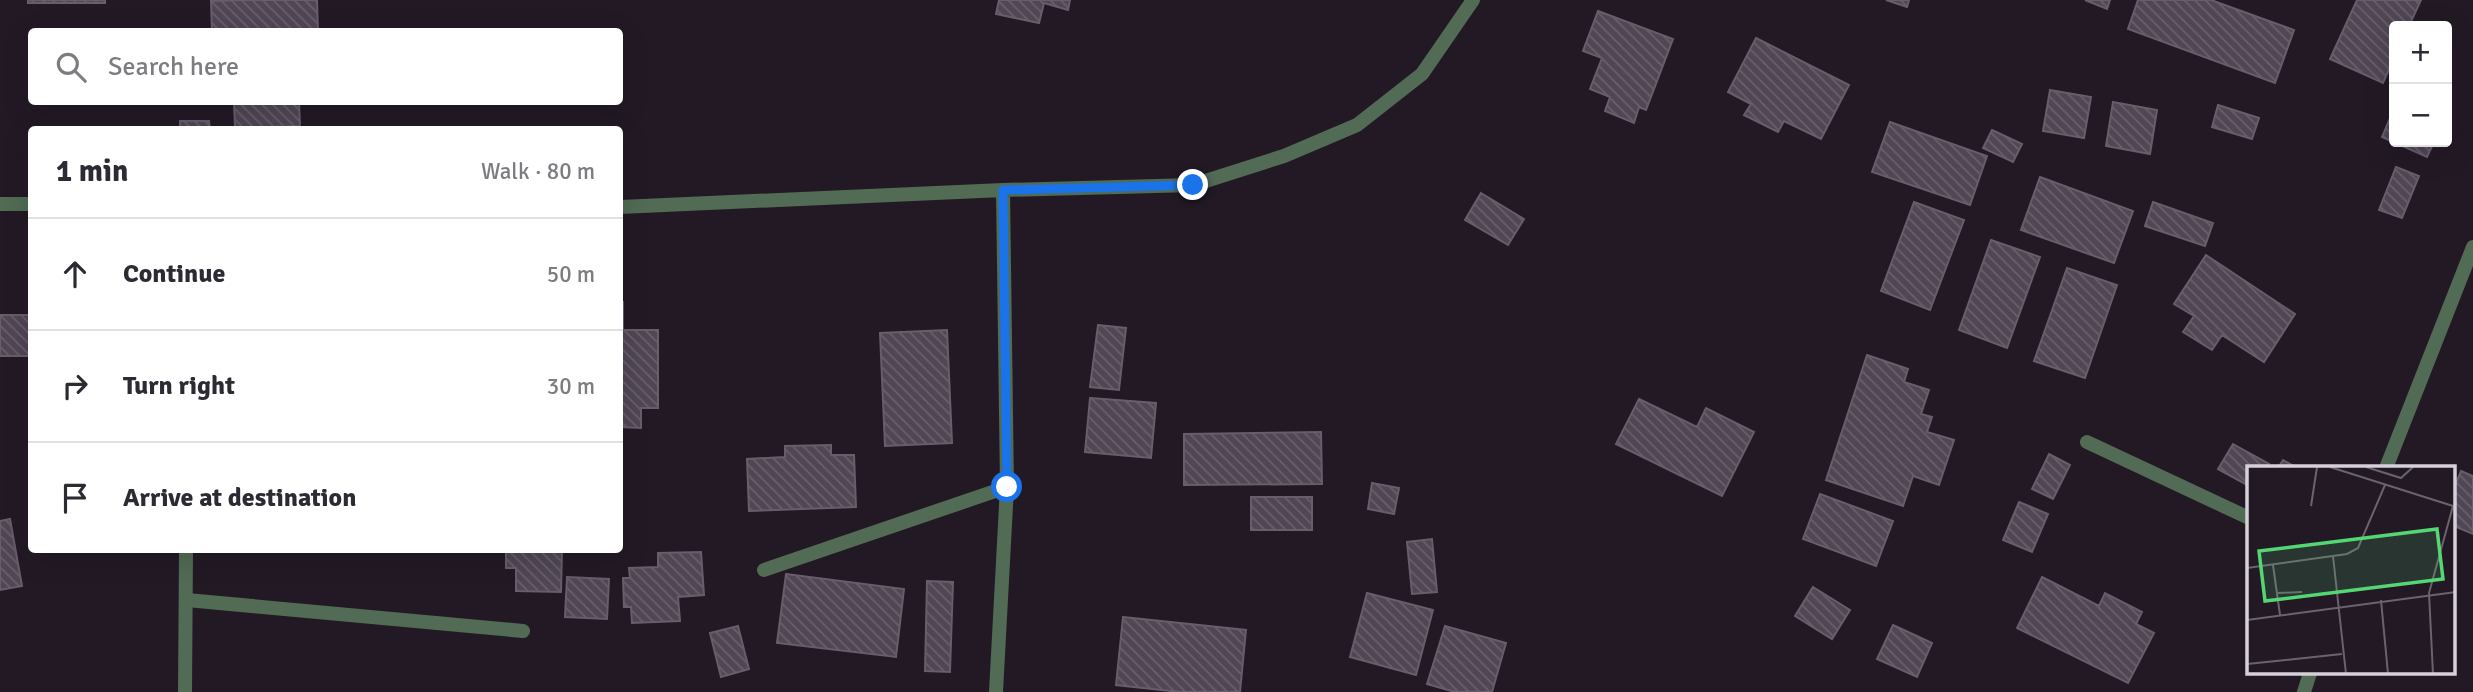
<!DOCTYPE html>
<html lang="en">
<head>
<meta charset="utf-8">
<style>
	body { margin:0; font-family:Signika,sans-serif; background:#f7f7f7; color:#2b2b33 }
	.controls { position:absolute; right:21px; top:21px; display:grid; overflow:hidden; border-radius:7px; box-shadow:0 7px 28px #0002 }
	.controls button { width:63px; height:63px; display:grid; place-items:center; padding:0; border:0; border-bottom:2px solid #e1e1e2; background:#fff; color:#2b2b33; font:35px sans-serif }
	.stop { position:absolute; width:21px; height:21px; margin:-16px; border:5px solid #1a73e8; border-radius:50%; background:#fff }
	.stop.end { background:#1a73e8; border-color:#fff; box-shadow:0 2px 7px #0008 }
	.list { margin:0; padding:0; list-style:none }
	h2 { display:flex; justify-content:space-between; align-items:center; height:91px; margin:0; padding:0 28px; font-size:30px }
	h2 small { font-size:23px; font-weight:400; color:#7c7c81 }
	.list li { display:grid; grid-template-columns:46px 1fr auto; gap:21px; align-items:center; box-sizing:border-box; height:112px; padding:0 28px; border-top:2px solid #e1e1e2 }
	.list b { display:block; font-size:26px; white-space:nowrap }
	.list em { font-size:23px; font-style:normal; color:#7c7c81 }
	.icon { flex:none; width:38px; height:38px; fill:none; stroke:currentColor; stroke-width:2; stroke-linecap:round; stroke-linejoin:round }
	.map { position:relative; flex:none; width:2473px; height:692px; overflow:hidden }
	.search { position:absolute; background:#fff; box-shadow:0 7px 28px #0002; left:28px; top:28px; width:595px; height:77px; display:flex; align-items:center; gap:18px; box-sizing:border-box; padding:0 24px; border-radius:7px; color:#7c7c81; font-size:26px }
	.panel { position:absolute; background:#fff; box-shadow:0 7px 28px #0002; left:28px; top:126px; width:595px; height:427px; border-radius:7px }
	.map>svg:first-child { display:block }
	.building { fill:url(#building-back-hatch); stroke:#675d6b; stroke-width:2 }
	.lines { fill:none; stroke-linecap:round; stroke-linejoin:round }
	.lane { stroke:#516b54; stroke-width:14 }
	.street { stroke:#516b54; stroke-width:14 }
	.route { stroke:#1a73e8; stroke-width:9 }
	.inset-road { fill:none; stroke:#6a626d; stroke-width:2 }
	.view { fill:#54d672; fill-opacity:0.15; stroke:#54d672; stroke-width:3.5 }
	.inset-edge { fill:none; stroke:#d6d0d9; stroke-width:3.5 }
</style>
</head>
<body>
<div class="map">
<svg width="2473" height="692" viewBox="0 0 2473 692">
	<defs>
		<pattern id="building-back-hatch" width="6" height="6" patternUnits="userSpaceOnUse" patternTransform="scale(1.75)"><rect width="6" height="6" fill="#504654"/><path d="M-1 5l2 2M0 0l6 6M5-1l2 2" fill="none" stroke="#68606c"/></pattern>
	</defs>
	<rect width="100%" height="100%" fill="#221925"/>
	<!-- building -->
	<path class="building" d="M28 0H105V3H28Z
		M246 0H317L318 32H212L211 1Z
		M999 0H1070L1068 10 1044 3 1039 23 996 14Z
		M1886 0H1909L1907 7Z
		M2085 0H2110L2107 9Z
		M2138 0H2211L2294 30 2275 83 2128 29Z
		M2357 0H2421L2409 26H2394V58L2383 83 2330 59Z
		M1598 11 1673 39 1646 110 1639 107 1634 123 1605 111 1610 97 1590 89 1602 58 1583 51Z
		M1756 38 1849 85 1821 139 1784 121 1778 132 1744 115 1751 104 1728 92Z
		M2050 90 2091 97 2084 138 2043 131Z
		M234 102H299L300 126 235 128Z
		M2113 102 2157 110 2150 154 2106 146Z
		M2218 105 2259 118 2252 139 2212 127Z
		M2394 109V142H2434L2427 157 2382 137Z
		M180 121H209L210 130H180Z
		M1890 122 1987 156 1970 205 1872 172Z
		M1992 130 2022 144 2013 162 1983 148Z
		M2396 167 2419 176 2402 218 2379 210Z
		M2040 177 2133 211 2114 263 2021 230Z
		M1481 193 1524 219 1508 245 1465 220Z
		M1914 202 1964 220 1930 310 1881 291Z
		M2153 202 2213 223 2205 246 2145 226Z
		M1991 240 2040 257 2007 348 1959 330Z
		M2206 255 2295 314 2264 362 2222 335 2212 350 2183 332 2194 316 2174 304Z
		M2067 268 2117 285 2085 378 2034 361Z
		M620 302H623V330H658V408H641V428L620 427Z
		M620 302H623V330H658V408H641V428L620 427Z
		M0 315H32V356H0Z
		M1098 325 1126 328 1119 390 1090 387Z
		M947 330 952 443 885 446 880 333Z
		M1867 355 1908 369 1904 382 1929 390 1921 414 1932 417 1927 432 1954 440 1939 485 1913 476 1903 506 1826 480Z
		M1090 398 1156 403 1151 458 1085 452Z
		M1639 399 1697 427 1706 408 1754 432 1722 496 1616 444Z
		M1321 432 1322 484 1184 485V434Z
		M2233 444 2269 464 2267 468H2249V486L2218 469Z
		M831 445V455H854L856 507 749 511 747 459 785 457V446Z
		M2049 454 2070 465 2053 499 2032 489Z
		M2283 460 2297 468H2278Z
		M2461 471 2473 476V534L2454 526V488Z
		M1372 483 1399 488 1394 514 1368 509Z
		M1820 494 1893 521 1876 566 1803 539Z
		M1251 497H1312V530H1251Z
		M2019 502 2048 514 2032 552 2003 540Z
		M10 519 22 586 0 590V521Z
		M1432 539 1437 592 1412 594 1407 542Z
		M493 550H562L561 592 516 591V568H506V550Z
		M701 552 704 595 678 597 680 621 632 623 631 607H624L623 578H630L629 568 658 567V553Z
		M786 574 904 589 896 657 777 643Z
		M567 577 609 579 607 619 565 617Z
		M2042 577 2099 606 2105 593 2142 612 2136 624 2154 633 2128 683 2017 628Z
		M927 581 953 582 950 672 925 671Z
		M1813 587 1850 610 1832 639 1795 616Z
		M1367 593 1433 610 1416 675 1350 657Z
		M1123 617 1246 630 1240 692H1180L1116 685Z
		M1893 625 1932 643 1917 677 1877 659Z
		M738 626 749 669 721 677 710 633Z
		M1445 626 1506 643 1492 692H1455L1427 684Z"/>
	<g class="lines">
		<!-- lane -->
		<path class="lane" d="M2087 442 2249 518
			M764 570 1007 487
			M187 600 523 631"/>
		<!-- street -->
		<path class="street" d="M0 204H32
			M620 207 1003 190 1193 185 1284 156 1357 125 1422 74 1473 0
			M2386 468 2473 247
			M185 692 186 550
			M996 692 1007 487 1003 190
			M2304 692 2310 673"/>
	</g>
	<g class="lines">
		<!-- route -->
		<path class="route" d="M1007 487 1003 190 1193 185"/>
	</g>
	<!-- overview -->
	<g transform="translate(2247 466)">
		<rect width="208" height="208" fill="#221925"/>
		<path class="inset-road" d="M83 1 206 40M119 1 154 12 166 1M64 40 70 1M86 90 99 208M26 99 33 149M0 102 100 88 111 82 138 19M31 127 55 126M134 134 141 208M0 154 209 126M0 198 95 188M186 208 182 127 206 40"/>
		<path class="view" d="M190 63 196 113 18 135 12 85Z"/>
		<rect width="208" height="208" class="inset-edge"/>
	</g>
</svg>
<div class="controls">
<button>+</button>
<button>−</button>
</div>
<div class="stop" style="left:1007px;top:487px"></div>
<div class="stop end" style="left:1193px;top:185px"></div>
<div class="search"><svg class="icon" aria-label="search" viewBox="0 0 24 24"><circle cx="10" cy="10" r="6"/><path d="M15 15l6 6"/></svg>Search here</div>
<section class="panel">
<h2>1 min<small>Walk · 80 m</small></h2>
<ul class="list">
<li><svg class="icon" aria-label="ahead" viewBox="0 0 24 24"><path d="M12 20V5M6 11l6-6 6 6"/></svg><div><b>Continue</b></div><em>50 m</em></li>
<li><svg class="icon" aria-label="right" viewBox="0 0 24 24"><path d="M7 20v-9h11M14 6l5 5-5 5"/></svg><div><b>Turn right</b></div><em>30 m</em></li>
<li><svg class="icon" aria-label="arrive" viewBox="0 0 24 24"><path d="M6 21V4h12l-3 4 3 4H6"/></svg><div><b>Arrive at destination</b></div></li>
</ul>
</section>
</div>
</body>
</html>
